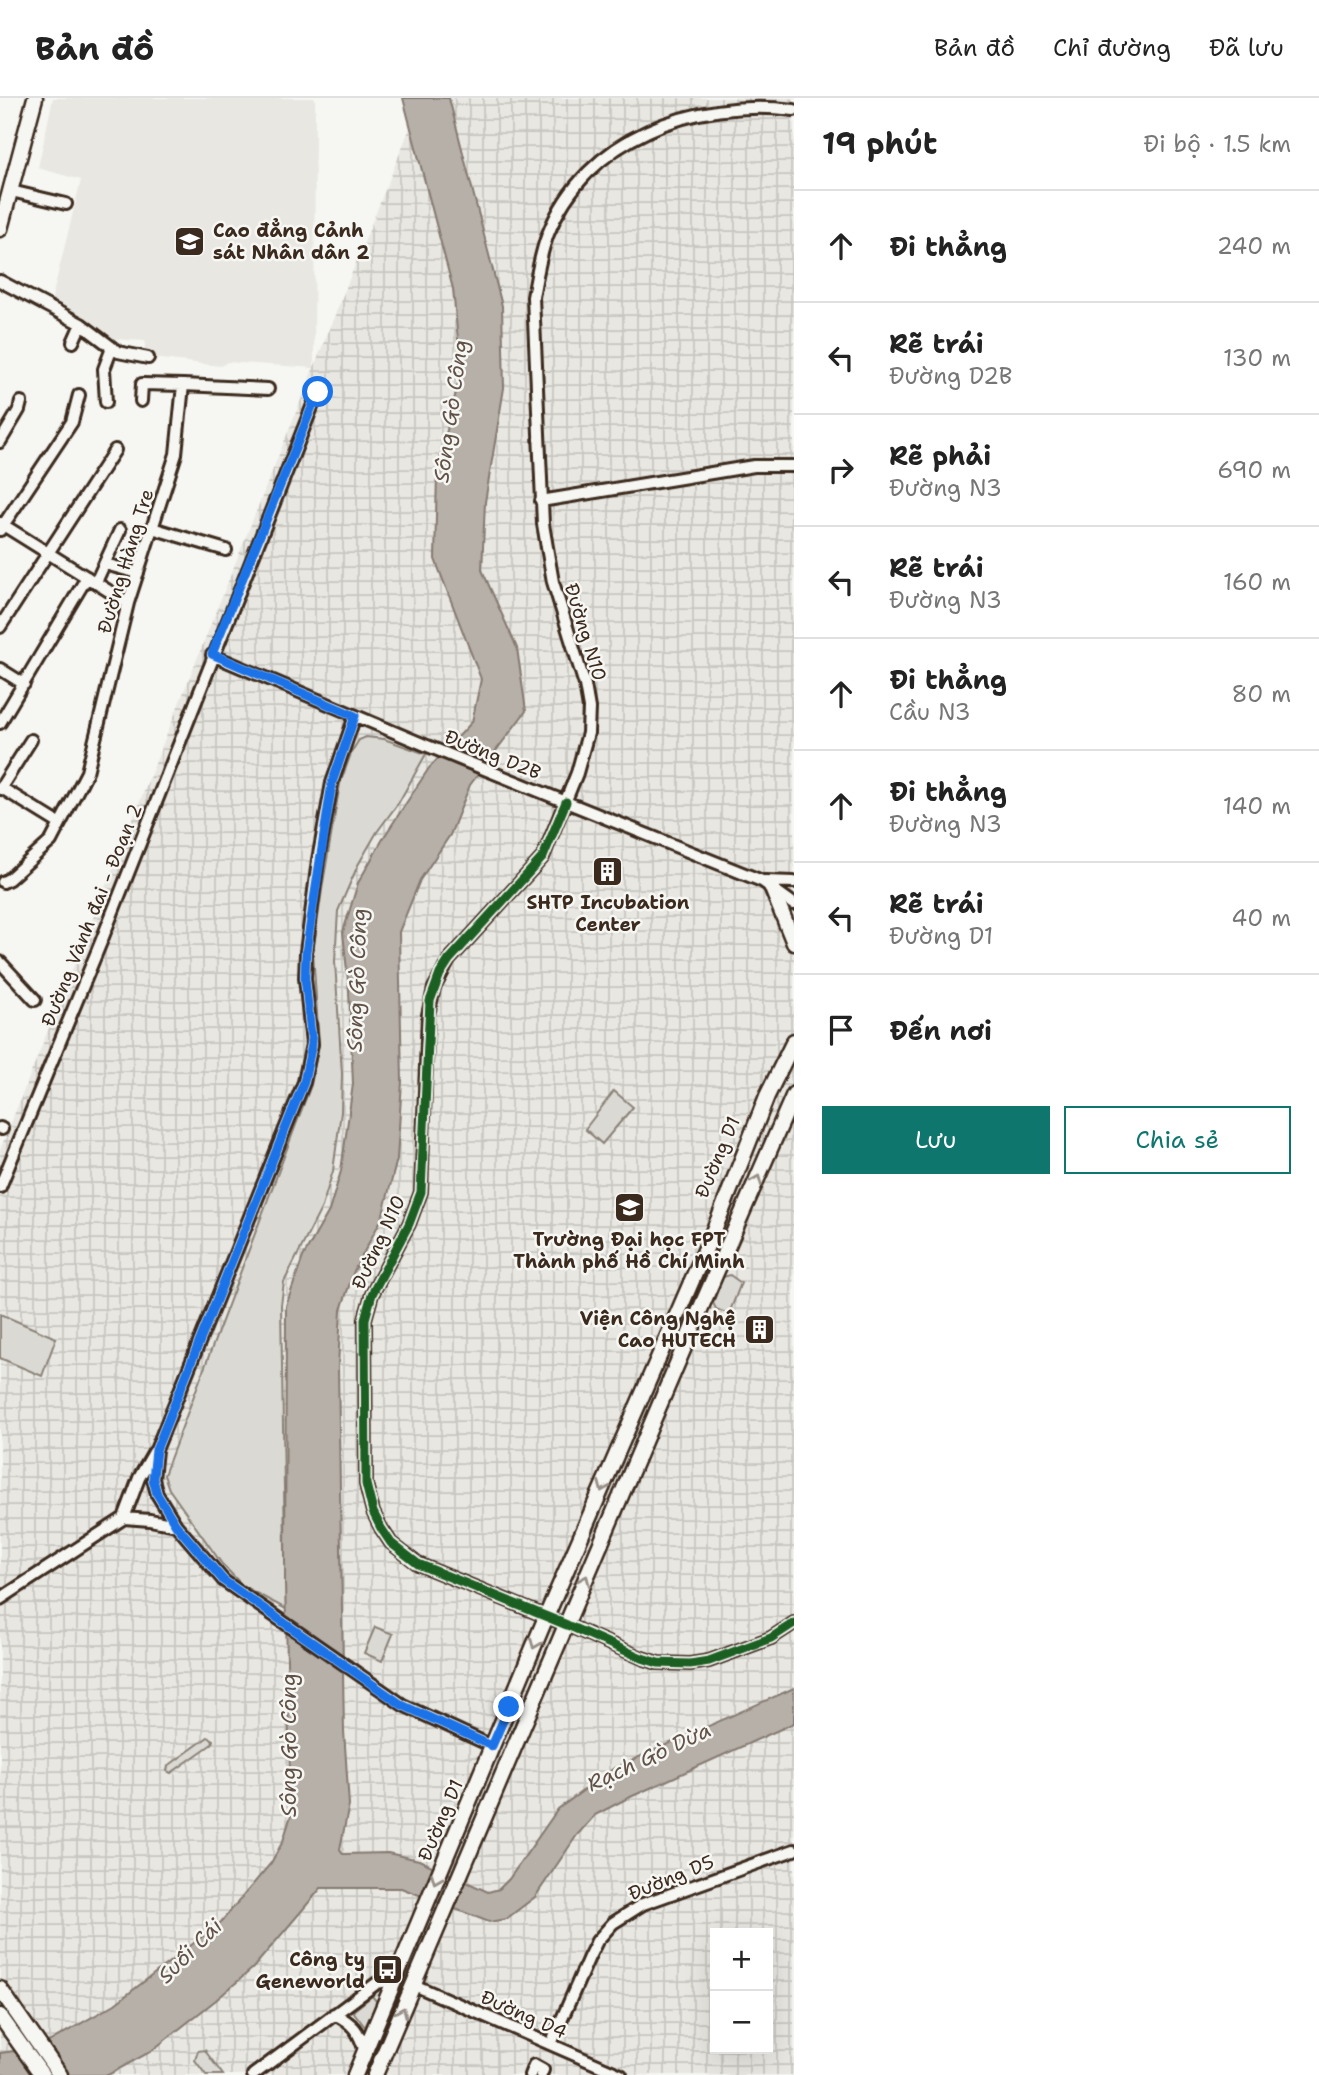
<!DOCTYPE html>
<html lang="vi">
<head>
<meta charset="utf-8">
<style>
	body { margin:0; font-family:"Shantell Sans",sans-serif; background:#f2f2f2; color:#222 }
	.controls { position:absolute; right:21px; bottom:21px; display:grid; overflow:hidden; border-radius:0px; box-shadow:0 7px 28px #0002 }
	.controls button { width:63px; height:63px; display:grid; place-items:center; padding:0; border:0; border-bottom:2px solid #e0e0e0; background:#fff; color:#222; font:35px sans-serif }
	.stop { position:absolute; width:21px; height:21px; margin:-16px; border:5px solid #1a73e8; border-radius:50%; background:#fff }
	.stop.end { background:#1a73e8; border-color:#fff; box-shadow:0 2px 7px #0008 }
	.list { margin:0; padding:0; list-style:none }
	h2 { display:flex; justify-content:space-between; align-items:center; height:91px; margin:0; padding:0 28px; font-size:30px }
	h2 small { font-size:23px; font-weight:400; color:#767676 }
	.list li { display:grid; grid-template-columns:46px 1fr auto; gap:21px; align-items:center; box-sizing:border-box; height:112px; padding:0 28px; border-top:2px solid #e0e0e0 }
	.list b { display:block; font-size:26px; white-space:nowrap }
	.list p { margin:0; font-size:23px; white-space:nowrap; color:#767676 }
	.list em { font-size:23px; font-style:normal; color:#767676 }
	.actions { display:flex; gap:14px; padding:21px 28px }
	.actions a { flex:1; padding:16px 0; border:2px solid #0f766e; border-radius:0px; text-align:center; font-size:24px; color:#0f766e }
	.actions .main { background:#0f766e; color:#fff }
	.icon { flex:none; width:38px; height:38px; fill:none; stroke:currentColor; stroke-width:2; stroke-linecap:round; stroke-linejoin:round }
	.map { position:relative; flex:none; width:794px; height:1977px; overflow:hidden }
	header { display:flex; align-items:center; gap:42px; box-sizing:border-box; height:98px; padding:0 35px; background:#fff; border-bottom:2px solid #e0e0e0 }
	header strong { font-size:33px }
	nav { display:flex; gap:38px; margin-inline-start:auto; font-size:24px }
	main { display:flex }
	aside { flex:1; background:#fff }
	.map>svg:first-child { display:block }
	.built { fill:#e8e7e2 }
	.industrial { fill:url(#industrial-grid); fill-rule:evenodd }
	.green { fill:#dad9d3; stroke:#8a8278; stroke-width:2 }
	.water { fill:#b6b0a9; stroke:#857a71; stroke-width:2 }
	.lines { fill:none; stroke-linecap:round; stroke-linejoin:round }
	.minor-casing { stroke:#3b2a1e; stroke-width:16 }
	.major-casing { stroke:#3b2a1e; stroke-width:19 }
	.minor { stroke:#f6f6f2; stroke-width:10 }
	.major { stroke:#f6f6f2; stroke-width:14 }
	.cycleway-casing { stroke:#f6f6f2; stroke-width:13 }
	.cycleway { stroke:#1b5e20; stroke-width:9 }
	.oneway { stroke:#989088 }
	.route { stroke:#1a73e8; stroke-width:9 }
	.labels { text-anchor:middle; stroke-width:5; stroke-linejoin:round; paint-order:stroke }
	.poi-label { font-size:19px; font-weight:bold; fill:#3b2a1e; stroke:#f6f6f2 }
	.street-label { font-size:19px; fill:#3b2a1e; stroke:#f6f6f2 }
	.water-label { font-size:21px; font-style:italic; fill:#605248; stroke:#f6f6f2 }
</style>
</head>
<body>
<header>
<strong>Bản đồ</strong>
<nav><a>Bản đồ</a><a>Chỉ đường</a><a>Đã lưu</a></nav>
</header>
<main>
<div class="map">
<svg width="794" height="1977" viewBox="0 0 794 1977">
	<defs>
		<pattern id="industrial-grid" width="8" height="8" patternUnits="userSpaceOnUse" patternTransform="scale(1.75)"><rect width="8" height="8" fill="#e8e7e2"/><path d="M0 4h8M4 0v8" fill="none" stroke="#c8c6c1"/></pattern>
	</defs>
	<rect width="100%" height="100%" fill="#f6f6f2"/>
	<filter id="ink" filterUnits="userSpaceOnUse"><feTurbulence type="fractalNoise" baseFrequency=".0143" numOctaves="2"/><feDisplacementMap in="SourceGraphic" scale="14" xChannelSelector="R" yChannelSelector="G"/><feConvolveMatrix kernelMatrix="1 2 1 2 8 2 1 2 1" color-interpolation-filters="sRGB"/></filter>
	<g filter="url(#ink)">
		<!-- built -->
		<path class="built" d="M53 0H315L314 270 227 264 221 268 145 259V243L115 241 51 204 81 82 38 70Z"/>
		<!-- industrial -->
		<path class="industrial" d="M422 0H794V1977H72L37 1950 0 1955V1052ZM715 1835H768V1951H715Z"/>
		<!-- green -->
		<path class="green" d="M366 639 384 641 426 656 399 704 377 734 358 767 338 813 335 863 342 976 341 1014 333 1073 322 1109 284 1184 281 1207 286 1511 243 1488 222 1466 169 1391 164 1377 311 987 319 945 313 854 323 785 340 686 352 653 359 642Z
			M614 993 633 1009 602 1046 585 1031Z
			M730 1177 741 1185 730 1213 726 1215 716 1211 713 1205 723 1179Z
			M0 1216 56 1240 42 1278 0 1260Z
			M375 1529 393 1536 382 1563 364 1555Z
			M208 1639 213 1642 212 1646 171 1675 167 1673 168 1668Z
			M372 1898 377 1904 365 1929 353 1913Z
			M205 1952 206 1954 223 1977H206L195 1962 198 1953Z"/>
		<!-- water -->
		<path class="water" d="M403 0H449L502 208 504 290 485 404 482 472 517 550 526 613 470 687 450 737 420 782 399 834 402 983 397 1061 382 1120 354 1173 341 1212 338 1269 344 1633 349 1707 340 1751 343 1756 388 1755 419 1762 488 1794 499 1791 509 1781 558 1711 614 1670 794 1590V1625L626 1701 595 1717 577 1737 535 1799 506 1821 489 1824 401 1790H321L253 1870 216 1902 150 1954 108 1977H0V1955L38 1950 115 1906 221 1824 271 1765 283 1743 291 1717 285 1485 286 1208 303 1159 329 1113 341 1073 353 986 349 893 343 834 358 785 384 739 429 670 472 624 481 581 435 461 437 374 461 273 453 191Z"/>
		<g class="lines">
			<defs>
				<path id="minor" d="M794 12C694 0 586 39 548 136 540 156 537 178 533 199L543 426 553 484 585 587 589 610 588 635 577 675 543 759 449 862 434 890 428 917 421 1094 409 1126 372 1196 365 1221 366 1386 373 1414 381 1430 391 1445 418 1466 567 1527 642 1560 658 1565 690 1566 709 1563 771 1540 794 1525
					M11 93 66 106
					M0 183 81 226 118 254 148 260
					M73 244 81 226
					M141 303 142 286 183 287
					M106 304 104 271 112 250
					M0 344 19 312 21 304
					M541 403 754 368H794
					M0 425 128 505
					M152 430 226 452
					M0 432 72 324 79 297
					M105 466 138 475
					M96 484 120 432
					M0 529 115 352
					M212 557 425 647 762 783 794 806
					M0 571 24 586
					M355 618 332 685 318 762 306 854 305 880 312 946 304 984 156 1352 153 1381 157 1396 176 1427 224 1483 403 1607 492 1648
					M0 625 87 479
					M0 689 60 726
					M0 691 31 642
					M765 783 794 784
					M3 784 9 781 51 743 87 674 128 505 176 356 183 287 268 291
					M0 864 35 902
					M0 1030 2 1031
					M0 1089 101 844 318 294
					M124 1420 150 1422 176 1427
					M0 1501 124 1420 139 1380 154 1354
					M414 1887 621 1977
					M334 1916C353 1925 359 1933 365 1954
					M551 1946 589 1859 597 1843 613 1825 643 1806 794 1752
					M253 1977 377 1885 396 1881
					M530 1977 534 1967 543 1972 541 1977"/>
				<path id="major" d="M0 131 35 0
					M771 788 794 845
					M0 1891 60 1977
					M0 1918 42 1977
					M355 1977 546 1519 719 1120 767 998 794 943
					M375 1977 702 1207 794 996"/>
			</defs>
			<!-- minor casing -->
			<use href="#minor" class="minor-casing"/>
			<!-- major casing -->
			<use href="#major" class="major-casing"/>
			<!-- minor -->
			<use href="#minor" class="minor"/>
			<!-- major -->
			<use href="#major" class="major"/>
			<defs>
				<path id="cycleway" d="M566 704 543 759 449 862 440 876 430 903 421 1094 409 1126 372 1196 365 1221 366 1386 373 1414 381 1430 391 1445 418 1466 567 1527 642 1560 658 1565 690 1566 709 1563 771 1540 794 1525"/>
			</defs>
			<!-- cycleway casing -->
			<use href="#cycleway" class="cycleway-casing"/>
			<!-- cycleway -->
			<use href="#cycleway" class="cycleway"/>
		</g>
		<!-- one-way arrows -->
		<defs><path id="oneway-chevron" d="M-2-3.5L2.5 0L-2 3.5" fill="none" stroke-width="1.6" stroke-linecap="round" stroke-linejoin="round" transform="scale(1.75)"/></defs>
		<g class="oneway">
			<use href="#oneway-chevron" transform="translate(757 1082) rotate(-68)"/>
			<use href="#oneway-chevron" transform="translate(603 1389) rotate(113)"/>
			<use href="#oneway-chevron" transform="translate(585 1482) rotate(-67)"/>
			<use href="#oneway-chevron" transform="translate(535 1546) rotate(112)"/>
			<use href="#oneway-chevron" transform="translate(436 1781) rotate(112)"/>
			<use href="#oneway-chevron" transform="translate(402 1914) rotate(-67)"/>
		</g>
	</g>
	<g class="lines" filter="url(#ink)">
		<!-- route -->
		<path class="route" d="M318 294 212 556 355 618 332 685 306 854 305 880 312 946 304 984 156 1352 153 1381 157 1396 176 1427 224 1483 402 1607 492 1648 509 1609"/>
	</g>
	<!-- icons -->
	<defs>
		<symbol id="university-square" viewBox="-11 -11 22 22"><rect x="-9" y="-9" width="18" height="18" rx="4" fill="#3b2a1e" stroke="#f6f6f2"/><path d="M0-5L7-2L0 1L-7-2ZM-4 1L0 2.5L4 1V4Q0 6-4 4Z" fill="#fff"/></symbol>
		<symbol id="building-square" viewBox="-11 -11 22 22"><rect x="-9" y="-9" width="18" height="18" rx="4" fill="#3b2a1e" stroke="#f6f6f2"/><path d="M-4-6H4V6H1V3H-1V6H-4ZM-2.5-4.3h1.7v1.8h-1.7ZM.8-4.3h1.7v1.8H.8ZM-2.5-1h1.7V.8h-1.7ZM.8-1h1.7V.8H.8Z" fill="#fff"/></symbol>
		<symbol id="bus-square" viewBox="-11 -11 22 22"><rect x="-9" y="-9" width="18" height="18" rx="4" fill="#3b2a1e" stroke="#f6f6f2"/><path d="M-5-6H5V4H4V6H2V4H-2V6H-4V4H-5ZM-3.5-4V0h7V-4ZM-3.5 1.2v1.5H-2V1.2ZM2 1.2v1.5H3.5V1.2Z" fill="#fff"/></symbol>
	</defs>
	<g fill-rule="evenodd">
		<use href="#university-square" x="172" y="126" width="35" height="35"/>
		<use href="#building-square" x="590" y="756" width="35" height="35"/>
		<use href="#university-square" x="612" y="1092" width="35" height="35"/>
		<use href="#building-square" x="742" y="1214" width="35" height="35"/>
		<use href="#bus-square" x="370" y="1854" width="35" height="35"/>
	</g>
	<g class="labels">
		<!-- poi labels -->
		<g class="poi-label">
			<text x="213" y="139" text-anchor="start">Cao đẳng Cảnh<tspan x="213" dy="22">sát Nhân dân 2</tspan></text>
			<text x="608" y="811">SHTP Incubation<tspan x="608" dy="22">Center</tspan></text>
			<text x="629" y="1148">Trường Đại học FPT<tspan x="629" dy="22">Thành phố Hồ Chí Minh</tspan></text>
			<text x="736" y="1227" text-anchor="end">Viện Công Nghệ<tspan x="736" dy="22">Cao HUTECH</tspan></text>
			<text x="365" y="1868" text-anchor="end">Công ty<tspan x="365" dy="22">Geneworld</tspan></text>
		</g>
		<!-- street labels -->
		<g class="street-label">
			<text transform="translate(125 463) rotate(-73)" y="7">Đường Hàng Tre</text>
			<text transform="translate(586 534) rotate(73)" y="7">Đường N10</text>
			<text transform="translate(493 656) rotate(22)" y="7">Đường D2B</text>
			<text transform="translate(91 817) rotate(-68)" y="7">Đường Vành đai - Đoạn 2</text>
			<text transform="translate(717 1059) rotate(-67)" y="7">Đường D1</text>
			<text transform="translate(378 1144) rotate(-65)" y="7">Đường N10</text>
			<text transform="translate(440 1722) rotate(-67)" y="7">Đường D1</text>
			<text transform="translate(671 1779) rotate(-22)" y="7">Đường D5</text>
			<text transform="translate(524 1916) rotate(24)" y="7">Đường D4</text>
		</g>
		<!-- water labels -->
		<g class="water-label">
			<text transform="translate(451 313) rotate(-82)" y="7">Sông Gò Công</text>
			<text transform="translate(357 882) rotate(-88)" y="7">Sông Gò Công</text>
			<text transform="translate(289 1647) rotate(-90)" y="7">Sông Gò Công</text>
			<text transform="translate(649 1659) rotate(-25)" y="7">Rạch Gò Dừa</text>
			<text transform="translate(190 1853) rotate(-45)" y="7">Suối Cái</text>
		</g>
	</g>
</svg>
<div class="controls">
<button>+</button>
<button>−</button>
</div>
<div class="stop" style="left:318px;top:294px"></div>
<div class="stop end" style="left:509px;top:1609px"></div>
</div>
<aside>
<h2>19 phút<small>Đi bộ · 1.5 km</small></h2>
<ul class="list">
<li><svg class="icon" aria-label="ahead" viewBox="0 0 24 24"><path d="M12 20V5M6 11l6-6 6 6"/></svg><div><b>Đi thẳng</b></div><em>240 m</em></li>
<li><svg class="icon" aria-label="left" viewBox="0 0 24 24"><path d="M17 20v-9H6M10 6l-5 5 5 5"/></svg><div><b>Rẽ trái</b><p>Đường D2B</p></div><em>130 m</em></li>
<li><svg class="icon" aria-label="right" viewBox="0 0 24 24"><path d="M7 20v-9h11M14 6l5 5-5 5"/></svg><div><b>Rẽ phải</b><p>Đường N3</p></div><em>690 m</em></li>
<li><svg class="icon" aria-label="left" viewBox="0 0 24 24"><path d="M17 20v-9H6M10 6l-5 5 5 5"/></svg><div><b>Rẽ trái</b><p>Đường N3</p></div><em>160 m</em></li>
<li><svg class="icon" aria-label="ahead" viewBox="0 0 24 24"><path d="M12 20V5M6 11l6-6 6 6"/></svg><div><b>Đi thẳng</b><p>Cầu N3</p></div><em>80 m</em></li>
<li><svg class="icon" aria-label="ahead" viewBox="0 0 24 24"><path d="M12 20V5M6 11l6-6 6 6"/></svg><div><b>Đi thẳng</b><p>Đường N3</p></div><em>140 m</em></li>
<li><svg class="icon" aria-label="left" viewBox="0 0 24 24"><path d="M17 20v-9H6M10 6l-5 5 5 5"/></svg><div><b>Rẽ trái</b><p>Đường D1</p></div><em>40 m</em></li>
<li><svg class="icon" aria-label="arrive" viewBox="0 0 24 24"><path d="M6 21V4h12l-3 4 3 4H6"/></svg><div><b>Đến nơi</b></div></li>
</ul>
<div class="actions"><a class="main">Lưu</a><a>Chia sẻ</a></div>
</aside>
</main>
</body>
</html>
